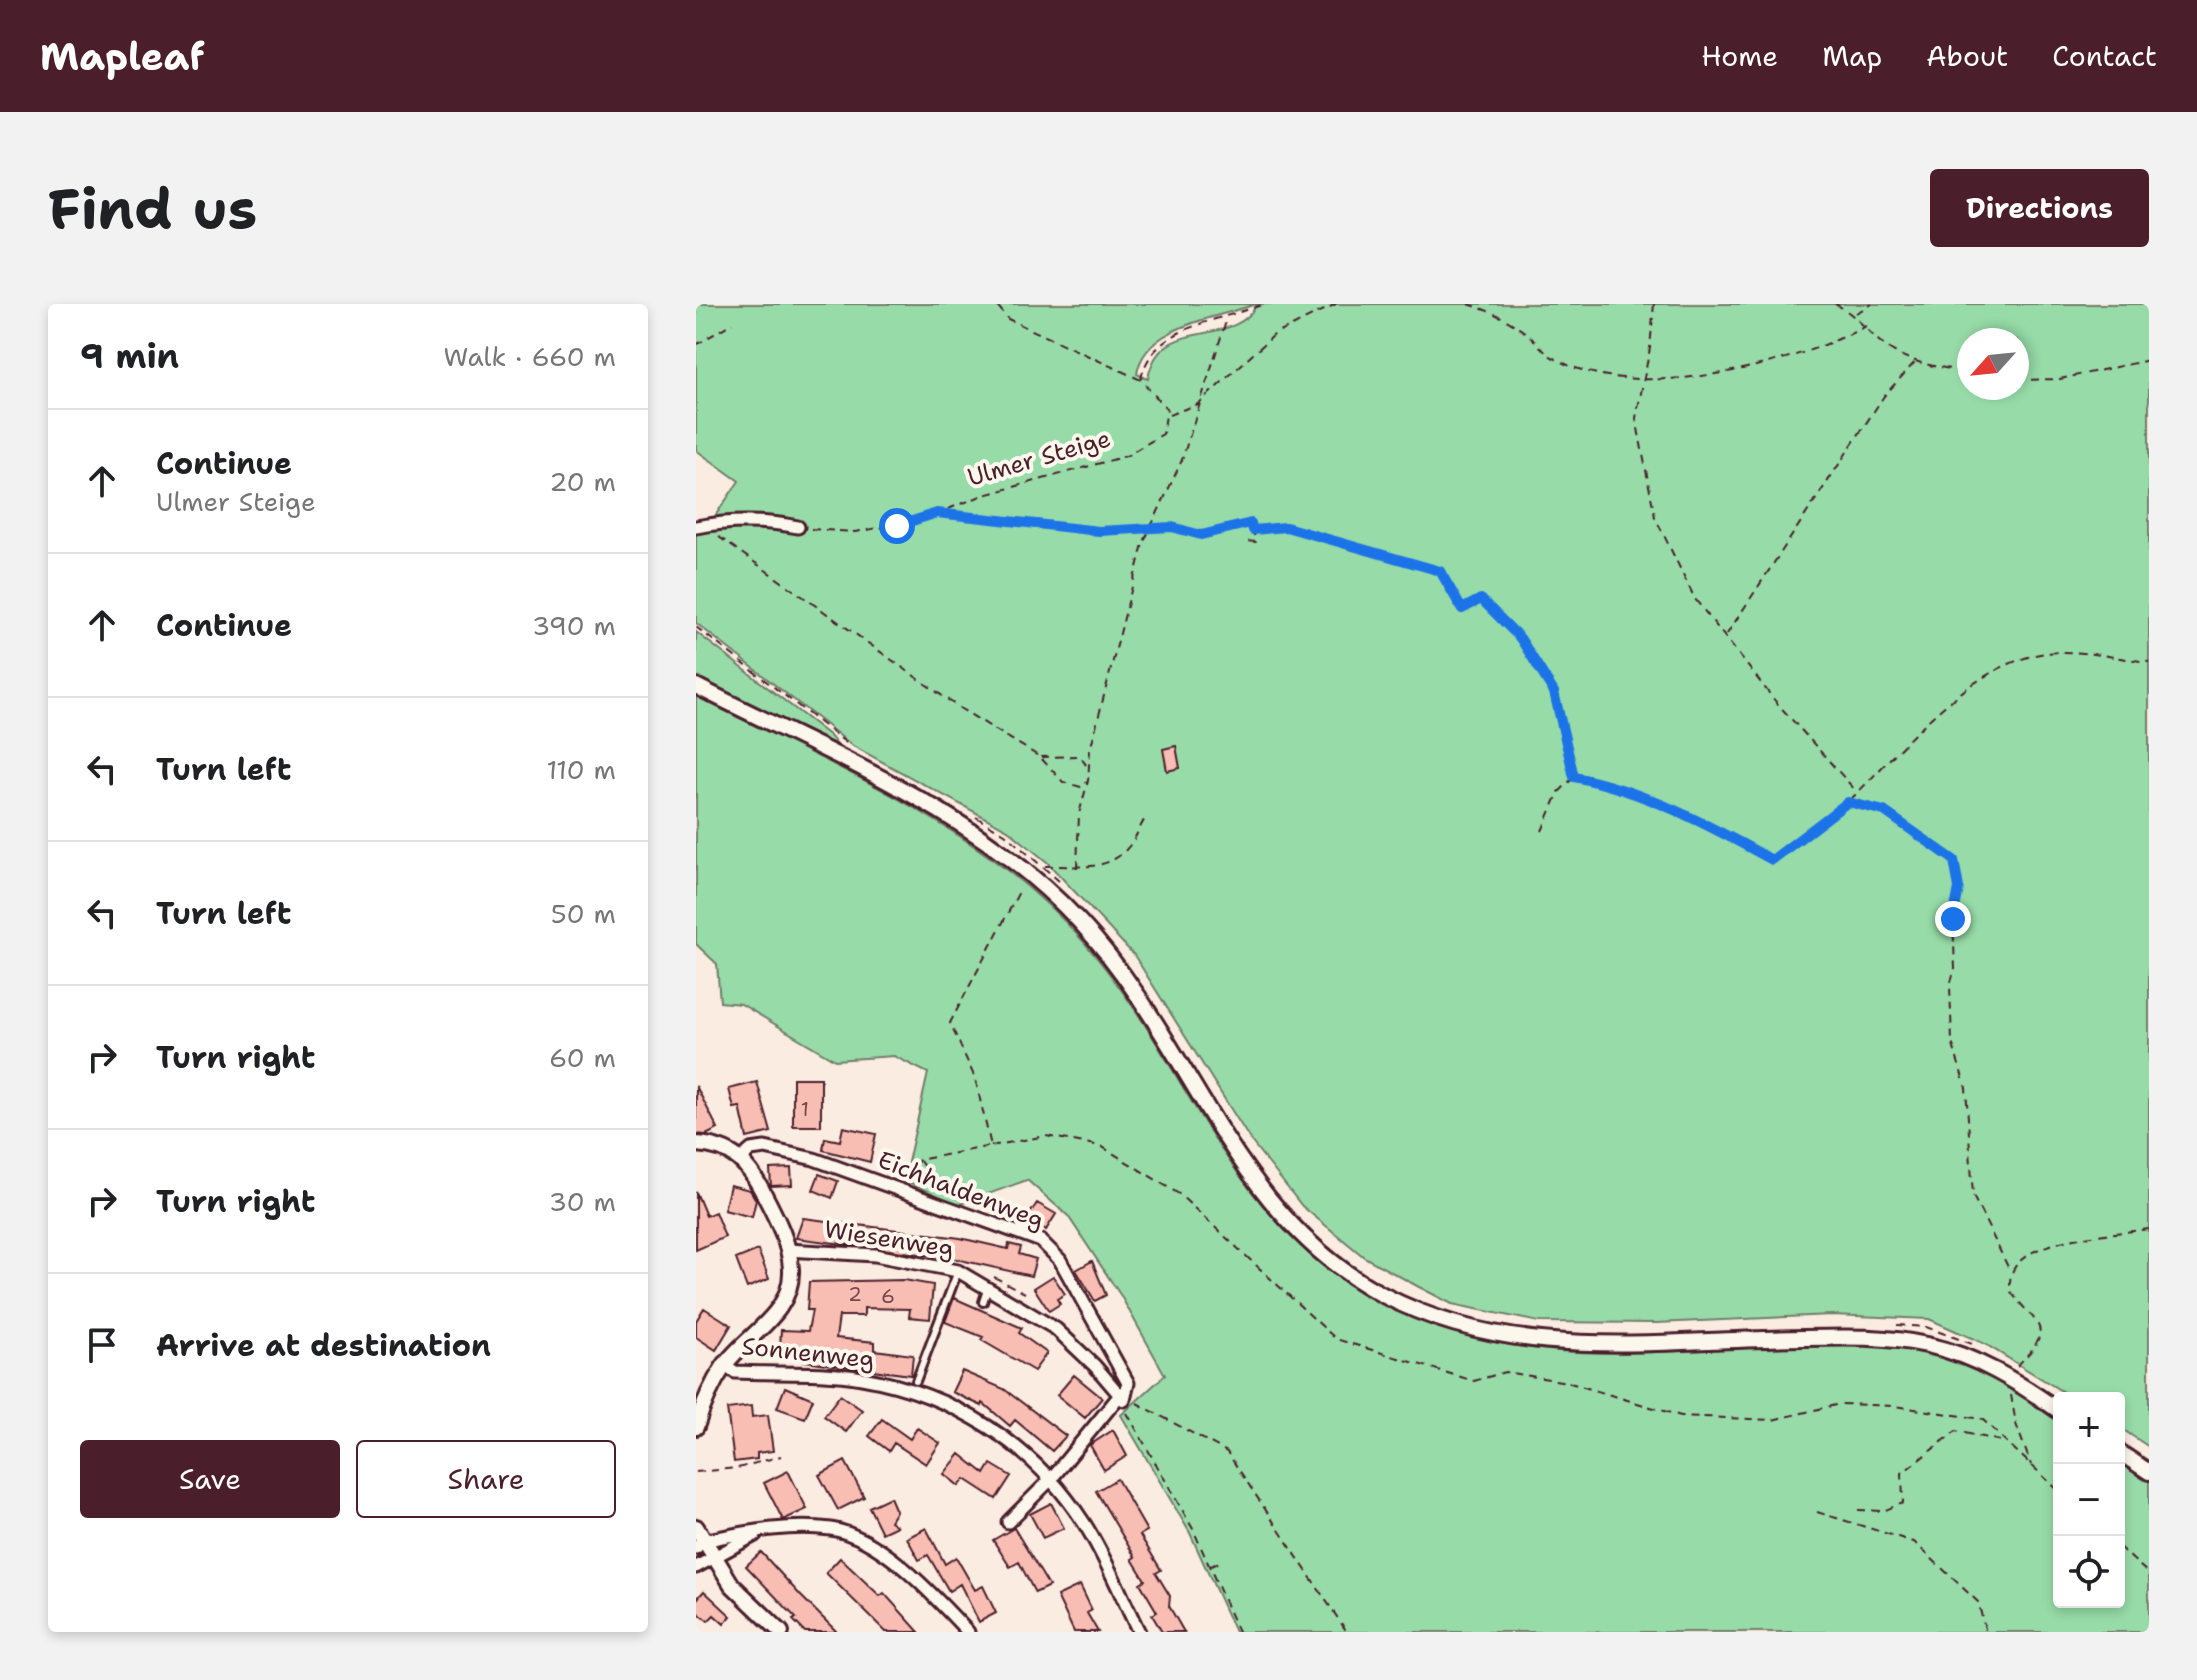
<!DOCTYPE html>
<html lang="en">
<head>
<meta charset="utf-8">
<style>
	body { margin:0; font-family:"Shantell Sans",sans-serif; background:#f2f2f2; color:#202124 }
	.controls { position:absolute; right:24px; bottom:24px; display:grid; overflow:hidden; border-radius:8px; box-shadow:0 4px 12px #0003 }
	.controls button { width:72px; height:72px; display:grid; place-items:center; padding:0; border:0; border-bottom:2px solid #e0e0e0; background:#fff; color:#202124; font:40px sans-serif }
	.compass { position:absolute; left:1261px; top:24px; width:72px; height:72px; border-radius:50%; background:#fff; box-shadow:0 4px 12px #0003; rotate:243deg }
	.stop { position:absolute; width:24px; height:24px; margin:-18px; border:6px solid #1a73e8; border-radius:50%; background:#fff }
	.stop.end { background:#1a73e8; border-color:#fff; box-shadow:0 2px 8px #0008 }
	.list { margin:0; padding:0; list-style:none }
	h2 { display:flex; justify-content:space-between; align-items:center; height:104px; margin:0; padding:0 32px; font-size:34px }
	h2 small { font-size:26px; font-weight:400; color:#757577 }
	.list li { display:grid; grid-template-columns:52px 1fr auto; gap:24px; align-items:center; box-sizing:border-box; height:144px; padding:0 32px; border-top:2px solid #e0e0e0 }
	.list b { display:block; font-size:30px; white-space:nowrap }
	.list p { margin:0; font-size:26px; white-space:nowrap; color:#757577 }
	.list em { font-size:26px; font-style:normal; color:#757577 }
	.actions { display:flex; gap:16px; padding:24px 32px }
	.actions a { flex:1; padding:18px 0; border:2px solid #4a1f2b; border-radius:8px; text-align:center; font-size:28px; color:#4a1f2b }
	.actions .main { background:#4a1f2b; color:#fff }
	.icon { flex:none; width:44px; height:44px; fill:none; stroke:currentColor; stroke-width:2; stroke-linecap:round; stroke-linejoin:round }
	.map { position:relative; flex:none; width:1453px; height:1328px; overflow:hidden; border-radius:8px }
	header { display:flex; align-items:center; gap:48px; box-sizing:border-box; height:112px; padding:0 40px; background:#4a1f2b; color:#fff }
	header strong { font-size:38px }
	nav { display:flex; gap:44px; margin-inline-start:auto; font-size:28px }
	.intro { display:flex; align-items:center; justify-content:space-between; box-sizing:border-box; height:192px; padding:0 48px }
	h1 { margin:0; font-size:56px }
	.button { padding:20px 36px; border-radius:8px; background:#4a1f2b; color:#fff; font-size:28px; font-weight:700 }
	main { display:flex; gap:48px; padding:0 48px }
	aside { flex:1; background:#fff; border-radius:8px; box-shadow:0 4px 12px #0003 }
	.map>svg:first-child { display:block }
	.green { fill:#97dca8; stroke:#707e6a; stroke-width:2; fill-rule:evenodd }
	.building { fill:#f9beb3; stroke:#4a1f2b; stroke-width:2 }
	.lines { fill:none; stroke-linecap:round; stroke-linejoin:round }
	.service-casing { stroke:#4a1f2b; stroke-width:12 }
	.minor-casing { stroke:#4a1f2b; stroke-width:17 }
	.tertiary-casing { stroke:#4a1f2b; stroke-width:20 }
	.path { stroke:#4a1f2b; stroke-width:2; stroke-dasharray:8 6; stroke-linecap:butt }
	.service { stroke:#fbf7ec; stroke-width:6 }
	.minor { stroke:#fbf7ec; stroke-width:11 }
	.tertiary { stroke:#fbf7ec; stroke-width:14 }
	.route { stroke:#1a73e8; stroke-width:10 }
	.labels { text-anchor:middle; stroke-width:8; stroke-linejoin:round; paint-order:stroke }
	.number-label { font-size:20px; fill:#76474d }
	.street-label { font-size:24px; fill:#4a1f2b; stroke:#fbf7ec }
</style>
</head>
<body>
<header>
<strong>Mapleaf</strong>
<nav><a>Home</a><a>Map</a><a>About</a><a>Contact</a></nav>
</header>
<div class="intro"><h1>Find us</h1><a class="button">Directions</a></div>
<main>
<aside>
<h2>9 min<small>Walk · 660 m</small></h2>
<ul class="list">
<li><svg class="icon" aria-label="ahead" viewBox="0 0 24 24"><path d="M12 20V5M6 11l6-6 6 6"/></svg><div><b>Continue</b><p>Ulmer Steige</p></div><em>20 m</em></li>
<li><svg class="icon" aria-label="ahead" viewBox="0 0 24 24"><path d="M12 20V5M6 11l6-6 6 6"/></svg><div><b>Continue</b></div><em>390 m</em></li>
<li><svg class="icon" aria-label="left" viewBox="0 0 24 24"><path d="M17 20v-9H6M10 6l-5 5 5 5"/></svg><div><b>Turn left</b></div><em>110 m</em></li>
<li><svg class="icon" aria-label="left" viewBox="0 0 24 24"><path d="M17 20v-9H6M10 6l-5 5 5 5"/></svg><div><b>Turn left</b></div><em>50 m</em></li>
<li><svg class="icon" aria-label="right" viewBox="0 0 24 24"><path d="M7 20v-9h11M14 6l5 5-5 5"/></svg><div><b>Turn right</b></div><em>60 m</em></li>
<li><svg class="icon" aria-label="right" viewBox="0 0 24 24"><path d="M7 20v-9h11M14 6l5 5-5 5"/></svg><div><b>Turn right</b></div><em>30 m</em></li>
<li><svg class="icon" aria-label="arrive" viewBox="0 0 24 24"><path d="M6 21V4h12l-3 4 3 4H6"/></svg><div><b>Arrive at destination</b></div></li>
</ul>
<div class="actions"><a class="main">Save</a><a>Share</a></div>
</aside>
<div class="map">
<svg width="1453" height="1328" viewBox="0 0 1453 1328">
	<rect width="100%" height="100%" fill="#fbece1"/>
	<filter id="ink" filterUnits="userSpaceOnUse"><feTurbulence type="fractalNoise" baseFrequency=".0125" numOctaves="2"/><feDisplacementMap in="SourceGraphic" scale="16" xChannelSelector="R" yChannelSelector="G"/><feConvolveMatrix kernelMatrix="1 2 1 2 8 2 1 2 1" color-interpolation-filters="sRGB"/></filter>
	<g filter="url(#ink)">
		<!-- green -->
		<path class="green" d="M0 0H560C522 14 448 21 441 70L452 75C463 9 538 47 561 0H1453V1143L1423 1123V1094H1377L1289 1040 1233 1015 1136 1011 960 1019 843 1018 756 1000 723 983 668 953 606 902 555 837 438 651 351 558 312 526 157 442 0 319V230L8 228 43 177 0 146ZM1273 36H1321V84H1273Z
			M0 328 134 432 142 442 0 374Z
			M0 392C136 462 284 520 387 637 498 764 525 914 688 999 820 1068 950 1047 1092 1042 1127 1041 1163 1038 1199 1042 1260 1049 1312 1080 1363 1113V1298H1423V1155L1453 1176V1328H539L494 1229 425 1111 469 1071 425 992 372 912 331 876 262 901 208 876 232 769 198 752 139 756 45 700 24 698 21 660 0 640Z"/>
		<!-- building -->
		<path class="building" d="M480 442 484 464 471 467 467 445Z
			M97 774H125V822H97Z
			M61 778 75 828 51 834 44 803 38 804 33 785Z
			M0 782 22 825 10 831 0 830Z
			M147 823 180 830 174 858 127 846 129 834 144 837Z
			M95 864 96 881 75 882 74 865Z
			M123 870 142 877 136 894 117 886Z
			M34 881 54 886 60 896 56 913 28 906Z
			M0 888 10 912 19 908 29 933 0 946Z
			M341 899 360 910 350 926 331 914Z
			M107 914 264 934 312 945 313 940 325 943 323 950 340 955 335 972 260 955 100 934Z
			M62 946 73 975 51 984 40 955Z
			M396 957 410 991 399 997 380 966Z
			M357 972 369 990 361 995 364 1000 353 1007 338 984Z
			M208 976 237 981 234 1015 213 1013 214 1005 168 1004V1012H143L140 1034 179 1038V1046L217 1051 215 1071 108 1057 110 1046 84 1045 85 1026 112 1027 116 1006H111L113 978Z
			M258 994 326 1024 323 1029 351 1049 338 1067 285 1036 287 1033 249 1018Z
			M8 1004 35 1021 20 1046 0 1033V1017Z
			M266 1067 308 1085 370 1132 356 1147 319 1116 314 1122 287 1099 286 1102 256 1088Z
			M378 1071 406 1094 389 1114 361 1091Z
			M89 1083 117 1095 109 1114 81 1104Z
			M144 1091 166 1106 150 1128 128 1112Z
			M55 1102 56 1113 72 1111 77 1147 61 1149V1155L38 1158 31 1105Z
			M186 1115 214 1135 221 1124 244 1139 230 1160 198 1139 193 1147 173 1132Z
			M417 1126 431 1152 408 1166 394 1141Z
			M264 1150 289 1170 295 1160 315 1172 300 1195 269 1175 263 1182 248 1170Z
			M149 1157 168 1193 142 1206 123 1171Z
			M92 1167 111 1205 87 1216 68 1179Z
			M421 1175 451 1227 444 1231 465 1266 460 1269 474 1292 473 1302 488 1328H466L456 1311 461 1308 444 1279 449 1276 436 1255 439 1253 400 1187Z
			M194 1193 200 1207 194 1217 201 1222 186 1229 173 1203Z
			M355 1199 368 1224 347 1234 334 1210Z
			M230 1224 249 1260 260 1253 279 1286 287 1282 300 1309 283 1318 264 1280 253 1287 232 1251 223 1256 211 1234Z
			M318 1224 353 1282 339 1289 323 1258 314 1263 297 1236Z
			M65 1248 105 1292 141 1328H109L97 1316 100 1314 50 1262Z
			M144 1254 184 1292 188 1289 223 1328H190L130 1269Z
			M384 1281 396 1306 391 1309 402 1328H378L361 1292Z
			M8 1287 35 1312 28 1320 18 1311 12 1317 0 1307V1296Z"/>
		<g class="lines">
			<defs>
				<path id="service" d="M287 998 292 983
					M220 1077 262 967"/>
				<path id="minor" d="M0 223C35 216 66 216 102 223
					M46 854 55 846 69 844 118 855 345 937 364 956 432 1079 428 1096 399 1062 360 1025 262 967 179 951 91 946
					M29 1061 39 1068C81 1070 125 1067 166 1074 258 1090 338 1141 388 1219 410 1253 425 1292 443 1328
					M312 1218 355 1175 424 1091
					M0 1244 6 1237C48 1229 92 1219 135 1225 186 1233 238 1292 272 1328
					M0 1263 59 1231"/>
				<path id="tertiary" d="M0 382C134 451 279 505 384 618 496 737 535 911 687 991 821 1061 965 1035 1108 1034 1150 1033 1191 1032 1231 1041 1281 1052 1322 1078 1363 1107
					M0 840C37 842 52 859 68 890 80 913 94 940 95 965 97 1010 51 1030 28 1062 16 1080 6 1103 0 1123
					M1423 1148 1453 1168
					M0 1223 36 1281 85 1328"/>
			</defs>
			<!-- service casing -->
			<use href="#service" class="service-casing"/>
			<!-- minor casing -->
			<use href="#minor" class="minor-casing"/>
			<!-- tertiary casing -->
			<use href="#tertiary" class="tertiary-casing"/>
			<!-- path -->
			<path class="path" d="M772 0C795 7 812 15 831 30 840 37 848 49 858 54 937 100 1094 63 1170 22
				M958 0 954 44 940 114 959 213 999 295 1080 398 1160 487
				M1139 0C1161 11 1170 27 1188 41 1213 60 1243 63 1273 68
				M1160 9 1176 0
				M0 41 36 19
				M445 75C456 21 525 17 568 0
				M1321 76 1364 75 1453 56
				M473 111 502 100 578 31 640 0
				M242 210 403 227 476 223 505 231 555 219 560 238 549 237
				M115 225 159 228 222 217 285 192 430 152 467 130 471 105 445 76 312 15 300 0
				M557 226 590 223 744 267 766 305 785 295C845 356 863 386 877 471
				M23 233 262 403 344 453 367 478 385 483 391 478
				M0 323 153 441
				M1031 330 1188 92 1219 58
				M345 453 384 452 392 464
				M1153 498 1188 507 1258 556 1263 584 1257 615 1259 664 1254 682 1256 738 1270 784 1277 892 1314 967
				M280 513 309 530 363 577
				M846 527 863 488 878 473C947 486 1015 522 1076 556 1100 538 1127 522 1149 501 1203 449 1257 376 1332 353 1368 341 1416 354 1453 358
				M349 562C380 561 412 570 434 541 441 532 444 522 450 513
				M381 564 383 510 392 477 394 446 447 240 486 156 531 14
				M295 842 350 832 405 842 483 890 640 1035 778 1077 809 1068 871 1078 985 1112 1076 1116 1144 1100 1199 1102 1286 1115 1363 1187
				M224 857 245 888
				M211 874 223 856 295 842 279 774 254 719 325 584
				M298 973 329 989
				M1201 1021 1230 1023 1279 1041
				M1321 1062C1362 1021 1340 1022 1315 988 1302 932 1416 931 1453 925
				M1315 1091 1320 1120 1335 1161
				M441 1099 531 1148 651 1328
				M431 1109 497 1225 542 1328
				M0 1168 42 1164 85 1152
				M1162 1206 1187 1207 1207 1199 1206 1169 1260 1127 1309 1138
				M1121 1208 1218 1238 1282 1298 1290 1328
				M1423 1243 1453 1270
				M515 1262 525 1257"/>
			<!-- service -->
			<use href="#service" class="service"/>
			<!-- minor -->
			<use href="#minor" class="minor"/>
			<!-- tertiary -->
			<use href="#tertiary" class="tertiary"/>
		</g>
	</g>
	<g class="lines" filter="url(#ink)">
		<!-- route -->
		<path class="route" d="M201 222 241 209 403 227 476 223 505 231 555 219 557 226 590 223 744 267 766 305 785 295 824 334 858 388 878 473C947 486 1015 522 1076 556L1152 498 1188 507 1258 556 1263 584 1257 615"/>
	</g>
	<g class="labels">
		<!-- number labels -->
		<g class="number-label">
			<text x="109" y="812">1</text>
			<text x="159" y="997">2</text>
			<text x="192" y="999">6</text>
		</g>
		<!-- street labels -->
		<g class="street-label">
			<text transform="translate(343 154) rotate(-16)" y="8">Ulmer Steige</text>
			<text transform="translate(265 886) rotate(21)" y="8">Eichhaldenweg</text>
			<text transform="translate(193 935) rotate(9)" y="8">Wiesenweg</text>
			<text transform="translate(112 1049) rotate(6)" y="8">Sonnenweg</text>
		</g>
	</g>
</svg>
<div class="controls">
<button>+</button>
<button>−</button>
<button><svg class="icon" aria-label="locate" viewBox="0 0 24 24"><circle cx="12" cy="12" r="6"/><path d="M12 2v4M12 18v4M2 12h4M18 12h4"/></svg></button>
</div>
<svg class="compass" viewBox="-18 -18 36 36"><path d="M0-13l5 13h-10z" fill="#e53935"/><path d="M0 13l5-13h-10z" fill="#757577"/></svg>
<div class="stop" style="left:201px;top:222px"></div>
<div class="stop end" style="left:1257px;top:615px"></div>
</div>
</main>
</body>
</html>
